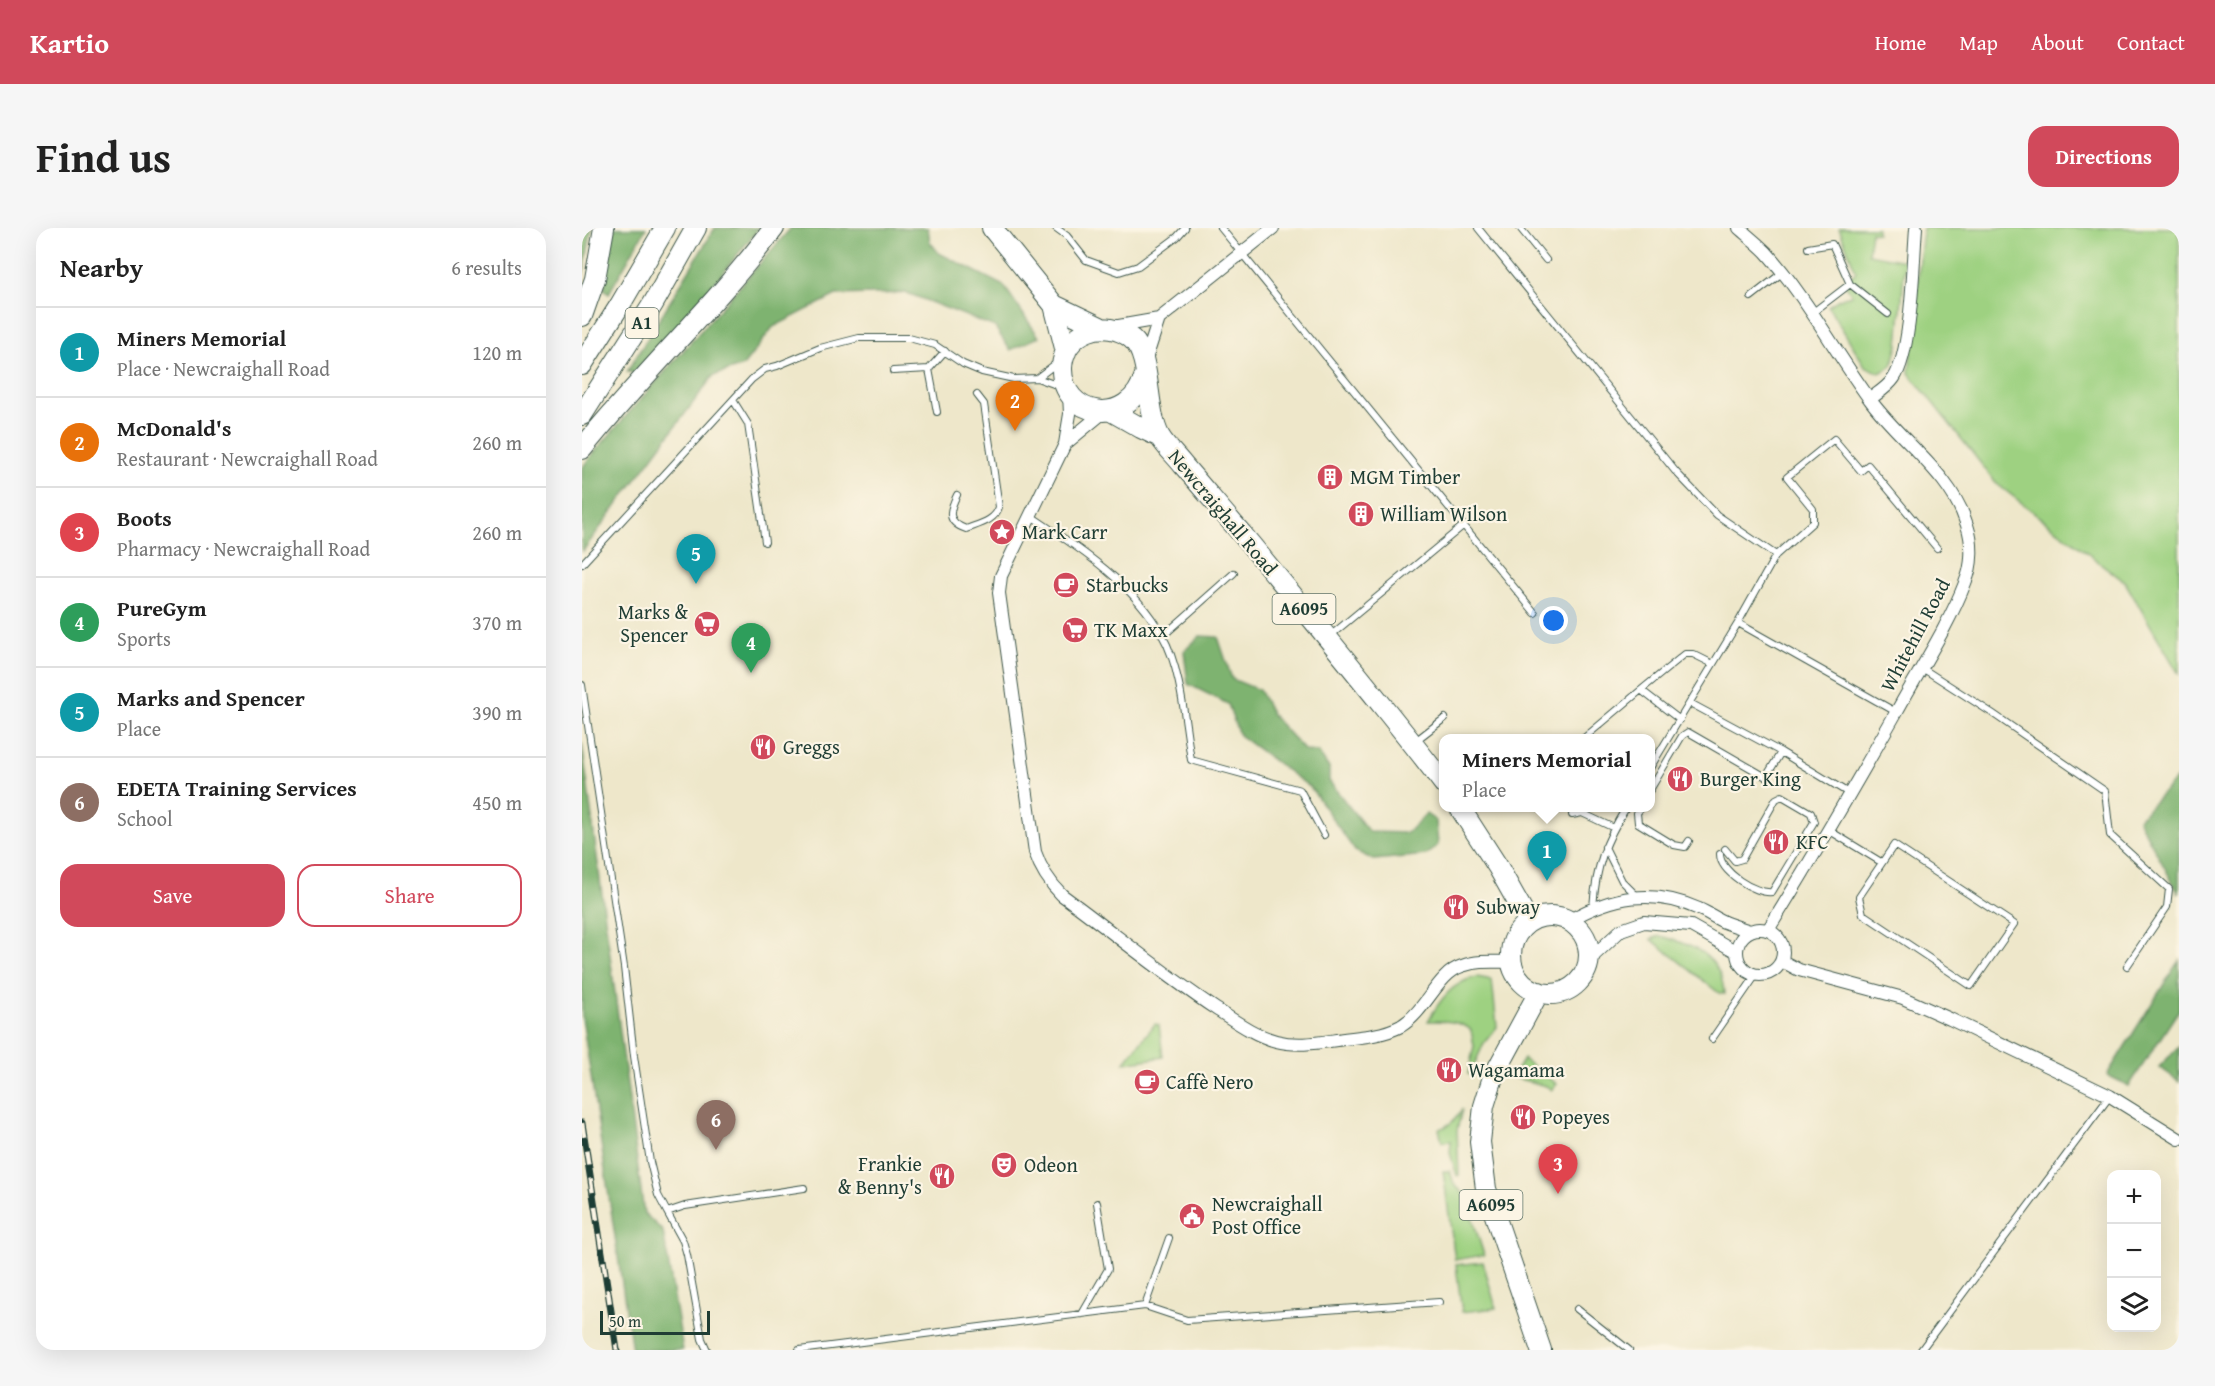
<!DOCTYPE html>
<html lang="en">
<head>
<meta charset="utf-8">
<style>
	body { margin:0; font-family:"Gentium Book Plus",serif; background:#f6f6f6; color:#222 }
	.controls { position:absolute; right:18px; bottom:18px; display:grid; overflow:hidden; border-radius:12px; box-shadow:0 6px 24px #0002 }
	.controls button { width:54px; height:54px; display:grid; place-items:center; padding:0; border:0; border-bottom:2px solid #e0e0e0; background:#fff; color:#222; font:30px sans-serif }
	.scale { position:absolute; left:18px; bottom:15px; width:110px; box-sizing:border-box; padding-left:6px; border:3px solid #1f3d34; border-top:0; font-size:16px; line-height:21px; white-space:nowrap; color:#1f3d34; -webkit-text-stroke:4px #fcf5e5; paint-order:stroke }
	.you { position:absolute; left:972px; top:393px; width:21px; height:21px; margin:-15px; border:4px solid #fff; border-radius:50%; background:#1a73e8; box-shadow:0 0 0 9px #1a73e833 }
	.badge { display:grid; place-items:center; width:39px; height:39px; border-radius:50%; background:#d1495b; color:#fff; font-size:20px; font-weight:700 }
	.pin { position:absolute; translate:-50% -50px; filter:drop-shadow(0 2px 3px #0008) }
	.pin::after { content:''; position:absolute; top:32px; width:21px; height:18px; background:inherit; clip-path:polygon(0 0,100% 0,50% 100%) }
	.popup { position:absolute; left:857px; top:506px; width:216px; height:78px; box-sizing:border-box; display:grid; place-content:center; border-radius:12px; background:#fff; filter:drop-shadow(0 2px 4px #0005); font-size:20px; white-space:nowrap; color:#767676 }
	.popup b { font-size:22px; color:#222 }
	.popup::after { content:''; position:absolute; left:50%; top:100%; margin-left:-12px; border:12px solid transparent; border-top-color:#fff }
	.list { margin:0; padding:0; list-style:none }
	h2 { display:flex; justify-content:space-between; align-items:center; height:78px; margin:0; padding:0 24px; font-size:26px }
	h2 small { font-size:20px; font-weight:400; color:#767676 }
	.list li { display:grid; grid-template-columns:39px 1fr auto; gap:18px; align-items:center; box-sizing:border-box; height:90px; padding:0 24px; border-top:2px solid #e0e0e0 }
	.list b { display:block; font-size:22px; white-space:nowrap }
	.list p { margin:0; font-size:20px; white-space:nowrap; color:#767676 }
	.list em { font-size:20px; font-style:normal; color:#767676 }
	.actions { display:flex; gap:12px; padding:18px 24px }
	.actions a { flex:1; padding:14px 0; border:2px solid #d1495b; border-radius:18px; text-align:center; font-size:21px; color:#d1495b }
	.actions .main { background:#d1495b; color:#fff }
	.icon { flex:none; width:33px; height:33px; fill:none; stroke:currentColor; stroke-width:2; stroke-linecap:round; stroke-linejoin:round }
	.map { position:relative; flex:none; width:1597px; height:1122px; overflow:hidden; border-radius:18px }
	header { display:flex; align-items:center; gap:36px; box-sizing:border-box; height:84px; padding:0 30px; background:#d1495b; color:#fff }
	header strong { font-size:28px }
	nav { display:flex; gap:33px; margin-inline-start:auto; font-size:21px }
	.intro { display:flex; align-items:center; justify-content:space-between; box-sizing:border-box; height:144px; padding:0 36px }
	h1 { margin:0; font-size:42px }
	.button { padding:15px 27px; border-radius:18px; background:#d1495b; color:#fff; font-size:21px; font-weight:700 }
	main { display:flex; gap:36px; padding:0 36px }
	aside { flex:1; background:#fff; border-radius:18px; box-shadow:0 6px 24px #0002 }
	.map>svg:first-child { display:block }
	.green { fill:#9ed181; stroke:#5e875a; stroke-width:1.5 }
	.forest { fill:#7eb36f; stroke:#4e7852; stroke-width:1.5 }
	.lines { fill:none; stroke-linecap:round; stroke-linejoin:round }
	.lane-casing { stroke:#3e564a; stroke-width:8 }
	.street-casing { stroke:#3e564a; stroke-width:14 }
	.primary-casing { stroke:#3e564a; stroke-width:22 }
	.lane { stroke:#fff; stroke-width:6 }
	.street { stroke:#fff; stroke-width:12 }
	.primary { stroke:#fff; stroke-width:20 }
	.rail-casing { stroke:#1f3d34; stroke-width:7 }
	.rail { stroke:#fcf5e5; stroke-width:4.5; stroke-dasharray:14; stroke-linecap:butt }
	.labels { text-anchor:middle; stroke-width:4.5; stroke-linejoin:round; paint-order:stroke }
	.shield { fill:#fcf5e5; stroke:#617469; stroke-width:1.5 }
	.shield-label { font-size:18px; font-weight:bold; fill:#1f3d34 }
	.poi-label { font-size:20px; fill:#1f3d34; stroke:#fcf5e5; text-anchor:start }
	.street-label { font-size:20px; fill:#1f3d34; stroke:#fcf5e5 }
</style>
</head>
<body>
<header>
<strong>Kartio</strong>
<nav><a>Home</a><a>Map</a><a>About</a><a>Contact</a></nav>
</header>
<div class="intro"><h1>Find us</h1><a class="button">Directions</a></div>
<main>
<aside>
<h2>Nearby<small>6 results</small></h2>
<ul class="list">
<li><span class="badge" style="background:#0f9aa8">1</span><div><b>Miners Memorial</b><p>Place · Newcraighall Road</p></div><em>120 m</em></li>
<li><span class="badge" style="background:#e8710a">2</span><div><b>McDonald's</b><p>Restaurant · Newcraighall Road</p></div><em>260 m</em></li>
<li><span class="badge" style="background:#e0444e">3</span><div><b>Boots</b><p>Pharmacy · Newcraighall Road</p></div><em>260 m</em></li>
<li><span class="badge" style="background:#2e9e5b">4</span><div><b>PureGym</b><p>Sports</p></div><em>370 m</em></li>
<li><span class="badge" style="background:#0f9aa8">5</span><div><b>Marks and Spencer</b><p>Place</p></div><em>390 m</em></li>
<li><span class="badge" style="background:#8d6e63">6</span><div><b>EDETA Training Services</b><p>School</p></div><em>450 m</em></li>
</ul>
<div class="actions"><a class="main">Save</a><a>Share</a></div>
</aside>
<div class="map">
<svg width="1597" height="1122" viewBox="0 0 1597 1122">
	<rect width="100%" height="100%" fill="#fcf5e5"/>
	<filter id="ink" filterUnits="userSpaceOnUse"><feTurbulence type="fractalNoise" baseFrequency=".0167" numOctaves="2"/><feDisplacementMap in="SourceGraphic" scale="12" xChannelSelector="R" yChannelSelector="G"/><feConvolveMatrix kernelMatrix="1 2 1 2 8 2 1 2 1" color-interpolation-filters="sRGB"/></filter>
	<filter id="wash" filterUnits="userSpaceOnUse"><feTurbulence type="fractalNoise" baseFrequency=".008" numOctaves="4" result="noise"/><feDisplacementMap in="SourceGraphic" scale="24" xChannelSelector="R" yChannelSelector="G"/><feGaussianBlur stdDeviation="1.35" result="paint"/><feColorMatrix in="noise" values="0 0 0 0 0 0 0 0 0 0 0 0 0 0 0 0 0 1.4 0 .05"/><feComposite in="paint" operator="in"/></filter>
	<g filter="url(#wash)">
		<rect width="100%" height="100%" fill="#eee7ca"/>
		<!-- green -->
		<path class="green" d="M1257 0H1295V5L1289 4 1286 26 1323 33 1316 117 1310 138 1298 145 1283 138 1246 78 1257 71 1270 67 1262 54 1274 44Z
			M1341 0H1597V446L1543 354 1415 256 1327 145Z
			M1078 708C1111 717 1140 727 1142 766L1137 765 1069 711Z
			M895 749 910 752 915 799 902 815 888 846H886L892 818 889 802C877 792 860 793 846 793 858 772 870 754 895 749Z
			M573 796 577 797 581 829 542 835Z
			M941 831 975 856 970 862 964 858 930 849Z
			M880 881 875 902 877 947 875 948 868 925 869 913 860 914 857 901C868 898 874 891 880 881Z
			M861 943H868L872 956 883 967 902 1027 873 1032Z
			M901 1034 914 1080 880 1084 874 1037Z"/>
		<!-- forest -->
		<path class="forest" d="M0 0H10L3 38 0 48Z
			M32 0H64L27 65 22 61Z
			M133 0H177L110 83 52 145 45 144Z
			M209 0H346L348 14 357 25 422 58 457 109 428 122 413 99 325 65 254 67 191 99 161 138 131 148 0 324V240L9 228Z
			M618 408 636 409 650 451 677 462 691 488 723 523 736 524 747 540V553L787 604 825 605 844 586 854 593 856 617 844 627 792 632 773 623 729 560 657 507 646 476 606 456 602 423Z
			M0 515 62 985 81 1003 101 1122H50L0 789Z
			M1597 548V666L1556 591Z
			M1597 732V782L1547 858 1525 847Z
			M1597 819V853L1577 839Z"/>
	</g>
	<g filter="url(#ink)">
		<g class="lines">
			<defs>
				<path id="lane" d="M474 0 485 8 504 32 537 44 556 38 595 9 603 0
					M639 0 953 385
					M896 0 1093 243 1135 287 1194 327
					M938 0 964 32
					M1226 20 1250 16 1268 56
					M1169 69 1200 45
					M1230 85 1268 56 1306 86
					M311 143 347 141
					M455 150 476 134
					M151 172 166 196 183 314
					M355 184 347 141 363 123
					M375 267C367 283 364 294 384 301 397 296 413 293 417 279L402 176 395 167
					M449 288C497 320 551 355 580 407 599 439 603 495 609 532L718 562 742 607
					M0 336 170 151 183 141 195 138 238 120 277 110H327L353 117 381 136 400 144 432 151 455 150 480 159
					M1156 395 1314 484
					M581 408 652 345
					M748 408 882 297
					M1340 440 1410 485 1523 563 1528 607 1587 661 1585 679 1545 738
					M0 457 42 739 52 828 68 934 76 967 85 984 103 978 222 960
					M1059 462 1103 426H1111L1131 436
					M1108 475 1199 524 1268 566
					M1002 510 1059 462 1098 492
					M832 514 863 490
					M1068 540 1156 395 1194 327 1231 294V281L1205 249 1252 211 1279 243 1286 237 1355 320
					M1068 562 1100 508 1106 504 1184 549 1199 524
					M1059 580 1055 585 1056 595 1092 617 1103 619 1107 613
					M990 587 1000 585 1032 600
					M1248 603 1299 634
					M1312 617 1432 696 1389 758 1281 686 1277 669Z
					M1023 619 1040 653 1055 668
					M1138 626C1138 644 1173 666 1190 664L1232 594 1229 585 1200 568 1194 571 1160 631 1153 633 1143 621
					M1011 679C1014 639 1023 613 1044 580
					M1130 811 1174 747
					M85 984 101 1013 105 1027 120 1111 125 1122
					M563 1078 587 1010
					M995 1081 1047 1122
					M500 1086 526 1041 515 975
					M217 1122 563 1078 605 1092 857 1074
					M1339 1122 1528 868"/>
				<path id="street" d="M1157 0C1166 8 1176 16 1184 24 1225 70 1253 124 1289 173 1320 215 1369 245 1385 297 1391 315 1391 337 1383 355 1366 399 1338 441 1315 483 1273 557 1231 630 1186 702
					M531 99 577 91
					M563 134 577 91 691 0
					M487 166 488 186 483 216 419 348 417 365 453 624C459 642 467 654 480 667 532 705 581 746 634 781 653 793 672 807 694 813 717 819 739 814 762 811 781 809 802 807 819 798 844 783 856 745 880 738 896 732 913 734 929 734
					M1288 171C1296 165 1306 159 1312 150 1330 123 1331 36 1334 0
					M483 216 523 183
					M988 692C1030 668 1071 660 1117 681 1125 684 1133 690 1142 694 1150 697 1159 700 1168 703
					M1155 724a23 23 0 1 1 46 0a23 23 0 1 1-46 0Z
					M1007 732 1039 702 1062 694 1109 698 1155 724
					M1200 733 1217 742 1321 770 1368 791 1528 868 1597 911"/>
				<path id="primary" d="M410 0 472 77 484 124
					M472 77 518 99
					M0 88 13 51 22 0
					M0 137 38 77 83 0
					M563 147C547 202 479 189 480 140 481 104 524 88 550 111 570 128 563 182 578 209 584 219 594 228 601 237 621 260 640 283 660 306 708 364 756 422 803 481 823 506 843 531 862 556
					M529 183 559 200 578 209
					M0 187 71 76 114 0
					M0 221C61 145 133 78 192 0
					M878 580 916 639 947 694
					M929 727a39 39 0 1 1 78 0a39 39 0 1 1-78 0Z
					M957 764 911 849 902 878 898 914 904 961 959 1122"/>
			</defs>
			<!-- lane casing -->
			<use href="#lane" class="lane-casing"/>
			<!-- street casing -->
			<use href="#street" class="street-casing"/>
			<!-- primary casing -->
			<use href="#primary" class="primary-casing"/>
			<!-- lane -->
			<use href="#lane" class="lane"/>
			<!-- street -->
			<use href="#street" class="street"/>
			<!-- primary -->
			<use href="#primary" class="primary"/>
			<defs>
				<path id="rail" d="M0 895 35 1122"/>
			</defs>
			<!-- rail casing -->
			<use href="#rail" class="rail-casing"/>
			<!-- rail -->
			<use href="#rail" class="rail"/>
		</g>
	</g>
	<!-- icons -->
	<defs>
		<symbol id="building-disc" viewBox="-11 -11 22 22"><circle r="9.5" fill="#d1495b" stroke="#fcf5e5"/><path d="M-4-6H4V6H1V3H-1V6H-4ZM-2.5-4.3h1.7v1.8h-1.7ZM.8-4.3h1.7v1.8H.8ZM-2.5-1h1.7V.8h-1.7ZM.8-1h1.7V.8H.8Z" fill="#fff"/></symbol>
		<symbol id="sight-disc" viewBox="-11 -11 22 22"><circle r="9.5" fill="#d1495b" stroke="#fcf5e5"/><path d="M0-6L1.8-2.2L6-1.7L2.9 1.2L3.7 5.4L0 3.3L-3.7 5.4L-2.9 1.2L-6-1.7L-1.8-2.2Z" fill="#fff"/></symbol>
		<symbol id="cafe-disc" viewBox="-11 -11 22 22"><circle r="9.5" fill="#d1495b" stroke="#fcf5e5"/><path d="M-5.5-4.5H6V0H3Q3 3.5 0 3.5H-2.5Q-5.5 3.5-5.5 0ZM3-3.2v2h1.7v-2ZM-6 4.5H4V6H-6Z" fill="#fff"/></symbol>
		<symbol id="supermarket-disc" viewBox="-11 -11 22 22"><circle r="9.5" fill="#d1495b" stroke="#fcf5e5"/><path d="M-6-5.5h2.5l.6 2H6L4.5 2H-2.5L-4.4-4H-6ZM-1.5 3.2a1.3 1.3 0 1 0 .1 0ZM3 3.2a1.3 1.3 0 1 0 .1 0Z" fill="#fff"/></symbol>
		<symbol id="restaurant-disc" viewBox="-11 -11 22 22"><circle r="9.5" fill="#d1495b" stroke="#fcf5e5"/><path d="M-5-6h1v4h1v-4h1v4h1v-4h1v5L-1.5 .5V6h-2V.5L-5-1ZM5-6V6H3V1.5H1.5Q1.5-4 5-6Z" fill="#fff"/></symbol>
		<symbol id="theatre-disc" viewBox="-11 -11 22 22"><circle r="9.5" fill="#d1495b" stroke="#fcf5e5"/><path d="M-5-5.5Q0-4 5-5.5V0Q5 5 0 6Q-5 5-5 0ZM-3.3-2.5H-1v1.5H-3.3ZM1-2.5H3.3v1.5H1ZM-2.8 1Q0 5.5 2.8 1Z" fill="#fff"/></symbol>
		<symbol id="civic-disc" viewBox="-11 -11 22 22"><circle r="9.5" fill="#d1495b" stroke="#fcf5e5"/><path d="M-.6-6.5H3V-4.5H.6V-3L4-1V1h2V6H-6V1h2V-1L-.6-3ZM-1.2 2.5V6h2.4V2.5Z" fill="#fff"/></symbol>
	</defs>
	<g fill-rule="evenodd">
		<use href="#building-disc" x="733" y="234" width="30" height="30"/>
		<use href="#building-disc" x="764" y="271" width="30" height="30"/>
		<use href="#sight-disc" x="405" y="289" width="30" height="30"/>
		<use href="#cafe-disc" x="469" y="342" width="30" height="30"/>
		<use href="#supermarket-disc" x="110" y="381" width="30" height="30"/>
		<use href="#supermarket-disc" x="478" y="387" width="30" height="30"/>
		<use href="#restaurant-disc" x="166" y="504" width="30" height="30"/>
		<use href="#restaurant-disc" x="1083" y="536" width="30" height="30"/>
		<use href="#restaurant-disc" x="1179" y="599" width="30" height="30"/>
		<use href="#restaurant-disc" x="859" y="664" width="30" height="30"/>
		<use href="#restaurant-disc" x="852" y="827" width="30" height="30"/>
		<use href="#cafe-disc" x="550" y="839" width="30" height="30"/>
		<use href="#restaurant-disc" x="926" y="874" width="30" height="30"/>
		<use href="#theatre-disc" x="407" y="922" width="30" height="30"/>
		<use href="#restaurant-disc" x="345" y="933" width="30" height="30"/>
		<use href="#civic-disc" x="595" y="973" width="30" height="30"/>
	</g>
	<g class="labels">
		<!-- shield labels -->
		<g class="shield">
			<rect x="43.5" y="80" width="33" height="30" rx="4.5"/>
			<rect x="690.5" y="366" width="63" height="30" rx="4.5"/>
			<rect x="877.5" y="962" width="63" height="30" rx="4.5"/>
		</g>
		<g class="shield-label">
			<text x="60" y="101">A1</text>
			<text x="722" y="387">A6095</text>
			<text x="909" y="983">A6095</text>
		</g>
		<!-- poi labels -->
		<g class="poi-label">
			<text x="768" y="256">MGM Timber</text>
			<text x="798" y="293">William Wilson</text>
			<text x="440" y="311">Mark Carr</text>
			<text x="504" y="364">Starbucks</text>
			<text x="106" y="391" text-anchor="end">Marks &amp;<tspan x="106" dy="23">Spencer</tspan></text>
			<text x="512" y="409">TK Maxx</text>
			<text x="201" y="526">Greggs</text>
			<text x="1118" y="558">Burger King</text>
			<text x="1214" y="621">KFC</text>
			<text x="894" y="686">Subway</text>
			<text x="886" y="849">Wagamama</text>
			<text x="584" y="861">Caffè Nero</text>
			<text x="960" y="896">Popeyes</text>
			<text x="340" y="943" text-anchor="end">Frankie<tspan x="340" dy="23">&amp; Benny's</tspan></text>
			<text x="442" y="944">Odeon</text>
			<text x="630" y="983">Newcraighall<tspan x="630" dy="23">Post Office</tspan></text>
		</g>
		<!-- street labels -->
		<g class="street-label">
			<text transform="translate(641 284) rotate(50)" y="7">Newcraighall Road</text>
			<text transform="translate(1333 407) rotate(-62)" y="7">Whitehill Road</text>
		</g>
	</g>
</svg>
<div class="controls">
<button>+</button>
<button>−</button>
<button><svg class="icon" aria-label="layers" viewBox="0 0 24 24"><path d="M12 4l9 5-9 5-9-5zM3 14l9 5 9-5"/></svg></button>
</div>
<div class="scale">50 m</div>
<div class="you"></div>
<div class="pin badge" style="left:965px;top:653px;background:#0f9aa8">1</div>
<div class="popup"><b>Miners Memorial</b>Place</div>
<div class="pin badge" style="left:433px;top:203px;background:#e8710a">2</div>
<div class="pin badge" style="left:976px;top:966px;background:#e0444e">3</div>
<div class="pin badge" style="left:169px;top:445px;background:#2e9e5b">4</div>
<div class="pin badge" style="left:114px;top:356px;background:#0f9aa8">5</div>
<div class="pin badge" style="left:134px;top:922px;background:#8d6e63">6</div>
</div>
</main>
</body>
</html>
